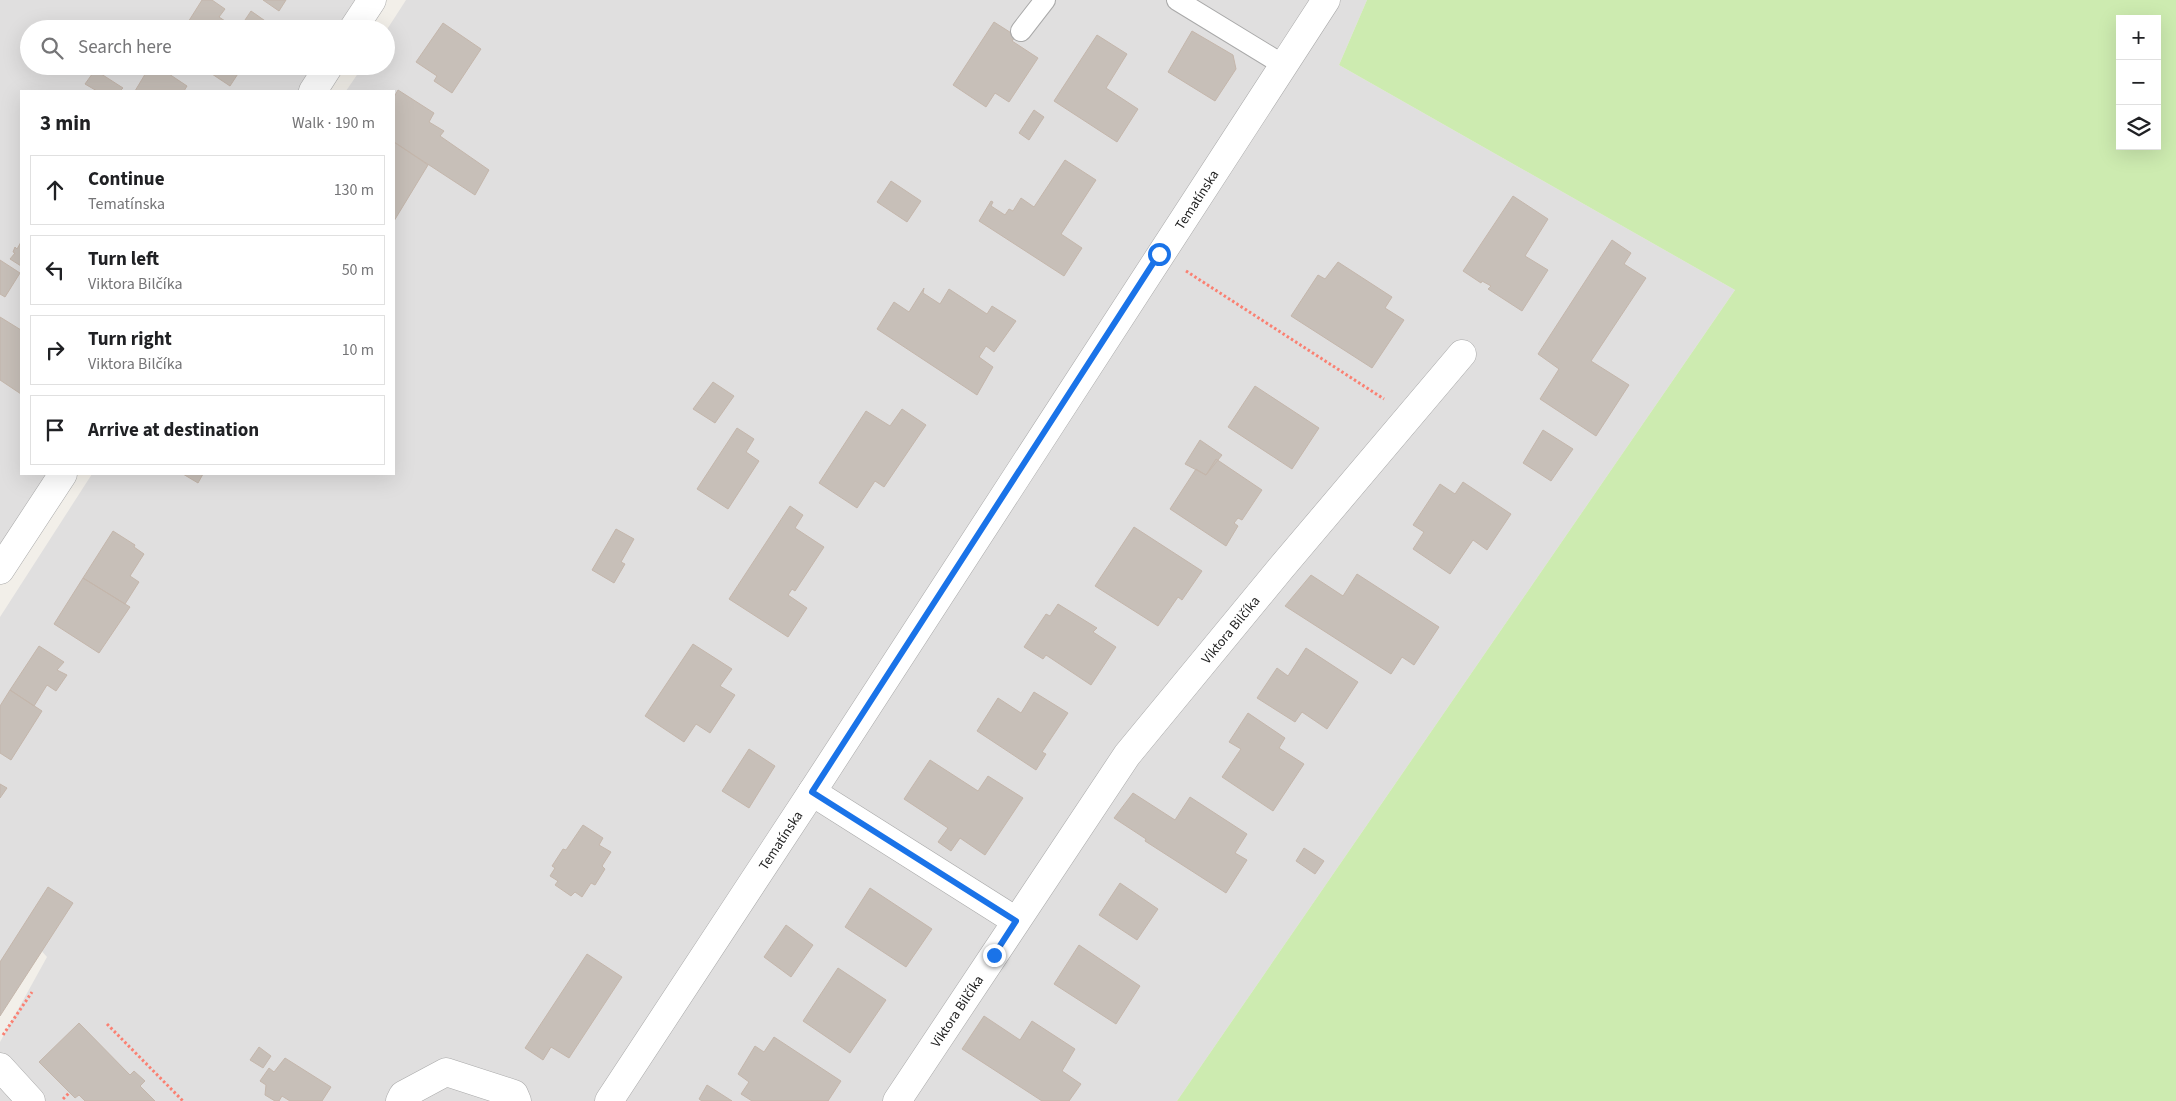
<!DOCTYPE html>
<html lang="en">
<head>
<meta charset="utf-8">
<style>
	body { margin:0; font-family:"Source Sans 3",sans-serif; background:#f2f2f2; color:#202124 }
	.controls { position:absolute; right:15px; top:15px; display:grid; overflow:hidden; border-radius:0px; box-shadow:0 5px 20px #0002 }
	.controls button { width:45px; height:45px; display:grid; place-items:center; padding:0; border:0; border-bottom:1px solid #e0e0e0; background:#fff; color:#202124; font:25px sans-serif }
	.stop { position:absolute; width:15px; height:15px; margin:-11px; border:4px solid #1a73e8; border-radius:50%; background:#fff }
	.stop.end { background:#1a73e8; border-color:#fff; box-shadow:0 1px 5px #0008 }
	.list { margin:0; padding:0; list-style:none }
	h2 { display:flex; justify-content:space-between; align-items:center; height:65px; margin:0; padding:0 20px; font-size:21px }
	h2 small { font-size:16px; font-weight:400; color:#757577 }
	.list li { display:grid; grid-template-columns:32px 1fr auto; gap:15px; align-items:center; box-sizing:border-box; height:70px; margin:0 10px 10px; padding:0 10px; border:1px solid #e0e0e0; border-radius:0px }
	.list b { display:block; font-size:19px; white-space:nowrap }
	.list p { margin:0; font-size:16px; white-space:nowrap; color:#757577 }
	.list em { font-size:16px; font-style:normal; color:#757577 }
	.icon { flex:none; width:28px; height:28px; fill:none; stroke:currentColor; stroke-width:2; stroke-linecap:round; stroke-linejoin:round }
	.map { position:relative; flex:none; width:2176px; height:1101px; overflow:hidden }
	.search { position:absolute; background:#fff; box-shadow:0 5px 20px #0002; left:20px; top:20px; width:375px; height:55px; display:flex; align-items:center; gap:12px; box-sizing:border-box; padding:0 18px; border-radius:28px; color:#757577; font-size:19px }
	.panel { position:absolute; background:#fff; box-shadow:0 5px 20px #0002; left:20px; top:90px; width:375px; height:385px; border-radius:0px }
	.map>svg:first-child { display:block }
	.residential { fill:#e0dfdf }
	.grass { fill:#cdebb0; fill-rule:evenodd }
	.building { fill:#c7bfb8; stroke:#c4b6ab }
	.lines { fill:none; stroke-linecap:round; stroke-linejoin:round }
	.lane-casing { stroke:#a9a9a9; stroke-width:22 }
	.street-casing { stroke:#a9a9a9; stroke-width:29 }
	.path { stroke:#fa8072; stroke-width:3; stroke-dasharray:2.5 2.5; stroke-linecap:butt }
	.lane { stroke:#fff; stroke-width:20 }
	.street { stroke:#fff; stroke-width:28 }
	.route { stroke:#1a73e8; stroke-width:6 }
	.labels { text-anchor:middle; stroke-width:4; stroke-linejoin:round; paint-order:stroke }
	.street-label { font-size:14px; fill:#222; stroke:#fff }
</style>
</head>
<body>
<div class="map">
<svg width="2176" height="1101" viewBox="0 0 2176 1101">
	<rect width="100%" height="100%" fill="#f2efe9"/>
	<!-- residential -->
	<path class="residential" d="M0 0H359L340 29H29V66H316L300 91H21V474H49L0 548Z
		M406 0H1367L1339 65 1735 290 1177 1101H0V1042L47 957 39 948 0 1011V617L92 474H394V91H346L363 66H386V31Z"/>
	<!-- grass -->
	<path class="grass" d="M1367 0H2176V1101H1177L1735 290 1339 65ZM2120 19H2157V146H2120Z"/>
	<!-- building -->
	<path class="building" d="M202 0H212L225 9 219 17 237 29H188L185 27Z
		M263 0H286L279 11Z
		M251 11 271 25 268 29H239Z
		M994 22 1016 36 1012 41 1038 58 1009 102 995 93 986 107 953 85Z
		M443 23 481 49 452 93 434 81 437 76 416 62Z
		M1192 31 1233 55 1236 69 1215 101 1168 72Z
		M1097 35 1127 54 1106 88 1138 109 1117 142 1054 101Z
		M150 66H157L187 86 184 91H135Z
		M164 66H180L175 74Z
		M200 66H243L230 86Z
		M95 70 123 88 120 91H97L85 84Z
		M398 90 434 113 429 122 444 131 440 136 489 170 475 195 394 142V97Z
		M1034 110 1044 117 1029 140 1019 133Z
		M394 142 428 165 394 221Z
		M1065 160 1096 180 1061 234 1082 248 1064 276 979 221 991 201 993 202 991 206 1005 215 1009 209 1013 211 1021 198 1034 207Z
		M891 181 921 201 907 222 877 202Z
		M1513 196 1548 219 1525 256 1548 270 1522 311 1488 289 1491 286 1482 281 1481 283 1463 271Z
		M1612 240 1631 253 1624 264 1646 278 1591 361 1629 385 1596 436 1540 399 1559 369 1538 354Z
		M21 242V266L10 259 15 253 13 252 15 247 17 249Z
		M0 260 20 273 5 297 0 294Z
		M1338 262 1392 297 1385 308 1404 320 1372 368 1291 316 1318 275 1325 279Z
		M924 288 923 293 940 304 949 289 987 314 992 306 1016 321 994 352 986 346 979 357 993 367 977 395 877 329 894 302 909 312Z
		M0 317 21 330V394L0 380Z
		M713 382 734 396 715 423 693 409Z
		M1255 386 1319 428 1292 469 1228 427Z
		M902 409 926 425 884 487 875 481 857 508 819 483 866 411 890 426Z
		M737 428 754 439 746 452 759 461 728 509 697 489Z
		M1543 430 1573 449 1551 481 1523 463Z
		M1200 440 1222 455 1206 475 1185 464Z
		M1216 459 1262 490 1242 520 1238 518 1234 523 1238 526 1226 546 1170 509 1196 469 1206 475Z
		M183 474H203L198 483Z
		M1463 482 1511 514 1487 550 1473 540 1450 574 1413 549 1424 532 1413 525 1440 484 1455 494Z
		M790 506 803 515 795 528 824 547 795 591 792 589 788 595 807 608 788 637 729 599Z
		M1134 527 1202 571 1182 600 1178 597 1158 626 1095 586Z
		M616 529 634 539 621 562 625 564 614 583 592 570Z
		M113 531 135 545 134 547 144 554 130 576 139 582 125 604 83 578Z
		M1357 574 1439 627 1414 665 1402 657 1391 674 1285 606 1311 575 1343 596Z
		M83 578 130 607 99 653 54 624Z
		M1058 604 1097 628 1093 632 1116 647 1091 685 1046 655 1043 659 1024 647 1046 614 1050 616Z
		M693 644 732 669 720 686 735 695 710 733 696 724 684 742 645 716Z
		M39 646 64 662 57 670 67 675 56 691 47 685 34 706 10 690Z
		M1306 648 1358 682 1327 729 1302 712 1295 722 1257 698 1277 668 1288 676Z
		M10 690 42 711 11 760 0 753V706Z
		M1034 692 1068 713 1042 752 1046 754 1036 770 977 731 998 698 1021 713Z
		M1248 713 1285 738 1279 748 1304 764 1273 811 1222 777 1241 749 1229 742Z
		M749 749 775 766 749 808 722 791Z
		M930 760 978 791 988 776 1023 798 985 855 960 838 951 851 938 842 948 828 904 799Z
		M0 784 7 788 0 798Z
		M1133 793 1175 820 1190 797 1247 834 1235 853 1247 860 1226 893 1145 841 1146 839 1114 818Z
		M583 825 603 838 599 845 611 852 602 866 605 869 595 885 591 883 582 897 575 892 571 896 555 885 558 881 550 876 555 868 552 866 563 849 566 850Z
		M1304 848 1324 861 1315 874 1296 861Z
		M1120 883 1158 909 1137 940 1099 915Z
		M48 887 73 903 0 1016V962Z
		M870 888 932 929 906 967 845 927Z
		M786 925 813 945 791 977 764 957Z
		M1079 945 1140 986 1116 1024 1054 984Z
		M587 954 622 977 569 1058 551 1047 543 1060 525 1048Z
		M838 968 886 1000 850 1053 803 1021Z
		M984 1016 1020 1040 1032 1021 1075 1049 1062 1071 1081 1084 1069 1101H1042L962 1049Z
		M79 1023 130 1075 134 1071 145 1081 140 1086 155 1101H85L79 1095 75 1098 39 1062Z
		M774 1037 841 1081 828 1101H752L741 1094 749 1082 738 1074 755 1046 764 1052Z
		M259 1047 271 1056 263 1068 250 1060Z
		M285 1058 331 1087 322 1101H290L282 1096 279 1101H275L265 1095 266 1085 260 1081 269 1068 274 1072Z
		M707 1085 732 1101H702L699 1099Z"/>
	<g class="lines">
		<defs>
			<path id="lane" d="M1177 0 1285 66
				M1021 31 1045 0"/>
			<g id="street">
				<path d="M353 29 372 0"/>
				<path d="M313 91 329 66"/>
				<path d="M0 570 63 474"/>
				<path d="M812 792 1016 921"/>
				<path d="M0 1067 31 1101"/>
				<path d="M400 1101 403 1095 446 1072 514 1094 517 1101"/>
				<path id="s1" d="M609 1101 812 792 1326 0"/>
				<path id="s2" d="M897 1101 1127 755 1281 568 1462 354"/>
			</g>
		</defs>
		<!-- lane casing -->
		<use href="#lane" class="lane-casing"/>
		<!-- street casing -->
		<use href="#street" class="street-casing"/>
		<!-- path -->
		<path class="path" d="M1186 271 1384 399
			M107 1024 183 1101
			M3 1035 32 992
			M63 1099 69 1093"/>
		<!-- lane -->
		<use href="#lane" class="lane"/>
		<!-- street -->
		<use href="#street" class="street"/>
	</g>
	<g class="lines">
		<!-- route -->
		<path class="route" d="M994 955 1016 921 812 792 1159 254"/>
	</g>
	<g class="labels">
		<!-- street labels -->
		<g class="street-label">
			<text dy="5" stroke="none"><textPath href="#s1" startOffset="1076">Tematínska</textPath></text>
			<text dy="5" stroke="none"><textPath href="#s2" startOffset="578">Viktora Bilčíka</textPath></text>
			<text dy="5" stroke="none"><textPath href="#s1" startOffset="312">Tematínska</textPath></text>
			<text dy="5" stroke="none"><textPath href="#s2" startOffset="108">Viktora Bilčíka</textPath></text>
		</g>
	</g>
</svg>
<div class="controls">
<button>+</button>
<button>−</button>
<button><svg class="icon" aria-label="layers" viewBox="0 0 24 24"><path d="M12 4l9 5-9 5-9-5zM3 14l9 5 9-5"/></svg></button>
</div>
<div class="stop" style="left:1159px;top:254px"></div>
<div class="stop end" style="left:994px;top:955px"></div>
<div class="search"><svg class="icon" aria-label="search" viewBox="0 0 24 24"><circle cx="10" cy="10" r="6"/><path d="M15 15l6 6"/></svg>Search here</div>
<section class="panel">
<h2>3 min<small>Walk · 190 m</small></h2>
<ul class="list">
<li><svg class="icon" aria-label="ahead" viewBox="0 0 24 24"><path d="M12 20V5M6 11l6-6 6 6"/></svg><div><b>Continue</b><p>Tematínska</p></div><em>130 m</em></li>
<li><svg class="icon" aria-label="left" viewBox="0 0 24 24"><path d="M17 20v-9H6M10 6l-5 5 5 5"/></svg><div><b>Turn left</b><p>Viktora Bilčíka</p></div><em>50 m</em></li>
<li><svg class="icon" aria-label="right" viewBox="0 0 24 24"><path d="M7 20v-9h11M14 6l5 5-5 5"/></svg><div><b>Turn right</b><p>Viktora Bilčíka</p></div><em>10 m</em></li>
<li><svg class="icon" aria-label="arrive" viewBox="0 0 24 24"><path d="M6 21V4h12l-3 4 3 4H6"/></svg><div><b>Arrive at destination</b></div></li>
</ul>
</section>
</div>
</body>
</html>
